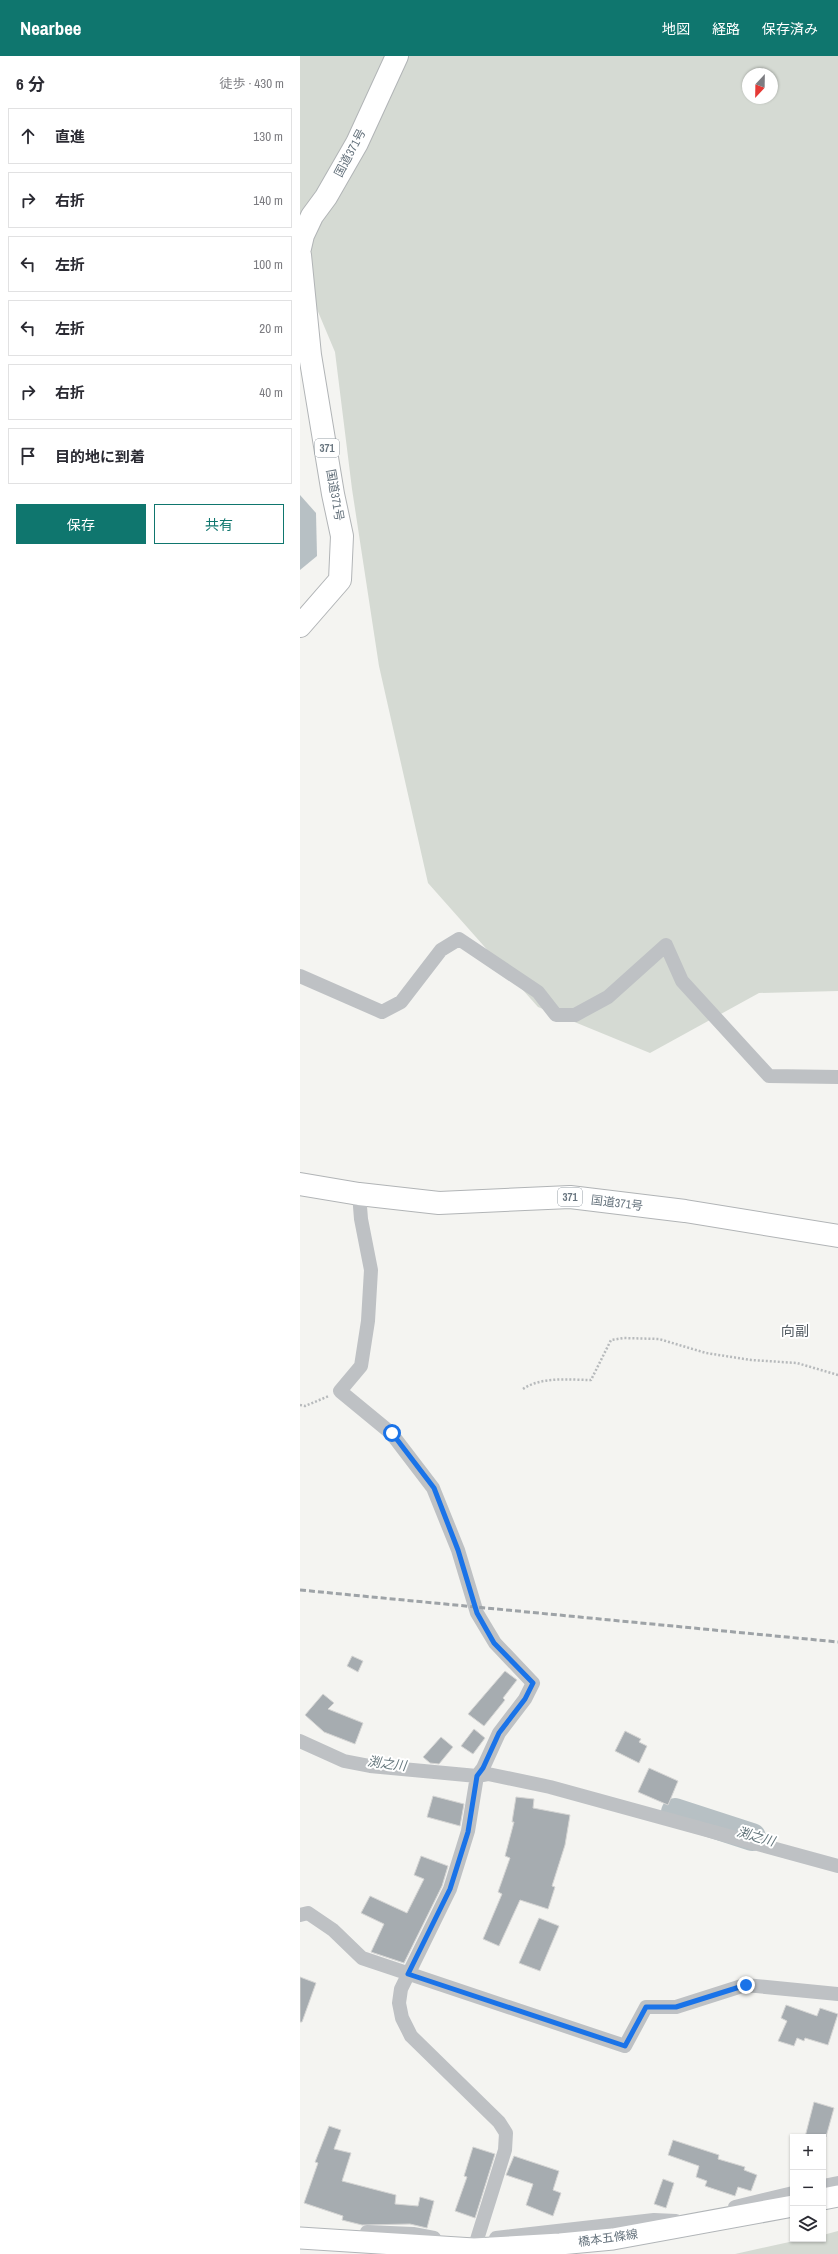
<!DOCTYPE html>
<html lang="ja">
<head>
<meta charset="utf-8">
<style>
	body { margin:0; font-family:"Archivo Narrow","Noto Sans JP",sans-serif; background:#f2f2f3; color:#2b2b33 }
	.controls { position:absolute; right:12px; bottom:12px; display:grid; overflow:hidden; border-radius:0px; box-shadow:0 1px 3px #0004 }
	.controls button { width:36px; height:36px; display:grid; place-items:center; padding:0; border:0; border-bottom:1px solid #e1e1e2; background:#fff; color:#2b2b33; font:20px sans-serif }
	.compass { position:absolute; left:442px; top:12px; width:36px; height:36px; border-radius:50%; background:#fff; box-shadow:0 1px 3px #0004; rotate:202deg }
	.stop { position:absolute; width:12px; height:12px; margin:-9px; border:3px solid #1a73e8; border-radius:50%; background:#fff }
	.stop.end { background:#1a73e8; border-color:#fff; box-shadow:0 1px 4px #0008 }
	.list { margin:0; padding:0; list-style:none }
	h2 { display:flex; justify-content:space-between; align-items:center; height:52px; margin:0; padding:0 16px; font-size:17px }
	h2 small { font-size:13px; font-weight:400; color:#7c7c81 }
	.list li { display:grid; grid-template-columns:26px 1fr auto; gap:12px; align-items:center; box-sizing:border-box; height:56px; margin:0 8px 8px; padding:0 8px; border:1px solid #e1e1e2; border-radius:0px }
	.list b { display:block; font-size:15px; white-space:nowrap }
	.list em { font-size:13px; font-style:normal; color:#7c7c81 }
	.actions { display:flex; gap:8px; padding:12px 16px }
	.actions a { flex:1; padding:9px 0; border:1px solid #0f766e; border-radius:0px; text-align:center; font-size:14px; color:#0f766e }
	.actions .main { background:#0f766e; color:#fff }
	.icon { flex:none; width:22px; height:22px; fill:none; stroke:currentColor; stroke-width:2; stroke-linecap:round; stroke-linejoin:round }
	.map { position:relative; flex:none; width:538px; height:2198px; overflow:hidden }
	header { display:flex; align-items:center; gap:24px; box-sizing:border-box; height:56px; padding:0 20px; background:#0f766e; color:#fff }
	header strong { font-size:19px }
	nav { display:flex; gap:22px; margin-inline-start:auto; font-size:14px }
	main { display:flex }
	aside { flex:1; background:#fff }
	.map>svg:first-child { display:block }
	.green { fill:#d5dad3; fill-rule:evenodd }
	.water { fill:#b7c0c4 }
	.lines { fill:none; stroke-linecap:round; stroke-linejoin:round }
	.river { stroke:#b7c0c4; stroke-width:28 }
	.building { fill:#a6acb0; stroke:#d5d5d4 }
	.primary-casing { stroke:#b1b5b8; stroke-width:23 }
	.highway-casing { stroke:#b1b4b6; stroke-width:24 }
	.path { stroke:#b7babc; stroke-width:2.5; stroke-dasharray:2 2; stroke-linecap:butt }
	.street { stroke:#bec1c4; stroke-width:14 }
	.primary { stroke:#fff; stroke-width:21 }
	.highway { stroke:#fff; stroke-width:22 }
	.rail { stroke:#9ea3a7; stroke-width:3; stroke-dasharray:6 3; stroke-linecap:butt }
	.route { stroke:#1a73e8; stroke-width:5 }
	.labels { text-anchor:middle; stroke-width:4; stroke-linejoin:round; paint-order:stroke }
	.shield { fill:#fff; stroke:#959ea5; stroke-width:1 }
	.shield-label { font-size:11px; font-weight:bold; fill:#67747e }
	.street-label { font-size:12px; fill:#67747e; stroke:#fff }
	.water-label { font-size:13px; font-style:italic; fill:#63757b; stroke:#fff }
	.quarter-label { font-size:14px; fill:#545d64; stroke:#fff }
</style>
</head>
<body>
<header>
<strong>Nearbee</strong>
<nav><a>地図</a><a>経路</a><a>保存済み</a></nav>
</header>
<main>
<aside>
<h2>6 分<small>徒歩 · 430 m</small></h2>
<ul class="list">
<li><svg class="icon" aria-label="ahead" viewBox="0 0 24 24"><path d="M12 20V5M6 11l6-6 6 6"/></svg><div><b>直進</b></div><em>130 m</em></li>
<li><svg class="icon" aria-label="right" viewBox="0 0 24 24"><path d="M7 20v-9h11M14 6l5 5-5 5"/></svg><div><b>右折</b></div><em>140 m</em></li>
<li><svg class="icon" aria-label="left" viewBox="0 0 24 24"><path d="M17 20v-9H6M10 6l-5 5 5 5"/></svg><div><b>左折</b></div><em>100 m</em></li>
<li><svg class="icon" aria-label="left" viewBox="0 0 24 24"><path d="M17 20v-9H6M10 6l-5 5 5 5"/></svg><div><b>左折</b></div><em>20 m</em></li>
<li><svg class="icon" aria-label="right" viewBox="0 0 24 24"><path d="M7 20v-9h11M14 6l5 5-5 5"/></svg><div><b>右折</b></div><em>40 m</em></li>
<li><svg class="icon" aria-label="arrive" viewBox="0 0 24 24"><path d="M6 21V4h12l-3 4 3 4H6"/></svg><div><b>目的地に到着</b></div></li>
</ul>
<div class="actions"><a class="main">保存</a><a>共有</a></div>
</aside>
<div class="map">
<svg width="538" height="2198" viewBox="0 0 538 2198">
	<rect width="100%" height="100%" fill="#f4f4f1"/>
	<!-- green -->
	<path class="green" d="M0 0H538V935L459 937 350 997 238 951 128 827 79 610 52 433 35 296 11 239 0 225ZM448 18H472V42H448Z
		M538 2175V2198H435L503 2183H523V2179Z"/>
	<!-- water -->
	<path class="water" d="M0 439 16 457 17 500 0 514Z"/>
	<g class="lines">
		<!-- river -->
		<path class="river" d="M375 1756 452 1781"/>
	</g>
	<!-- building -->
	<path class="building" d="M52 1600 63 1605 58 1616 47 1610Z
		M205 1615 217 1624 203 1642 205 1644 184 1670 168 1658Z
		M23 1638 34 1647 28 1653 63 1667 55 1688 24 1676 5 1659Z
		M174 1673 185 1682 173 1698 161 1690Z
		M325 1675 341 1683 339 1686 347 1690 339 1707 315 1695Z
		M141 1681 153 1691 139 1708 130 1707 123 1701Z
		M349 1712 378 1725 368 1749 338 1736Z
		M133 1740 164 1748 160 1770 127 1761Z
		M216 1741 234 1743 233 1752 270 1759 265 1789 252 1830 255 1831 248 1853 220 1844 199 1890 183 1883 202 1838 198 1836 210 1802 205 1800 214 1766H212Z
		M121 1800 148 1810 142 1830 104 1907 71 1896 84 1868 61 1857 70 1840 107 1857 124 1823 114 1819Z
		M239 1862 259 1870 240 1915 219 1907Z
		M0 1921 16 1927 2 1966H0Z
		M486 1949 517 1960 520 1952 538 1958 528 1989 505 1982 504 1985 497 1982 494 1990 478 1985 487 1965 481 1962Z
		M514 2046 534 2052 526 2081H505Z
		M29 2070 41 2074 34 2093 51 2097 42 2125 96 2139 95 2148 118 2150 120 2141 134 2145 127 2172 110 2168 62 2169 42 2164 43 2160 4 2147 18 2107 15 2106Z
		M373 2084 419 2099 418 2103 445 2111 444 2114 457 2119 451 2135 438 2131 435 2140 405 2130 407 2125 396 2121 399 2110 368 2099Z
		M173 2091 195 2098 175 2162 155 2155 167 2121 164 2120Z
		M214 2100 259 2115 253 2134 261 2137 253 2160 226 2149 233 2128 206 2119Z
		M363 2123 374 2127 366 2152 354 2148Z"/>
	<g class="lines">
		<defs>
			<path id="primary" d="M523 2143 538 2140
				M0 2182 174 2193 260 2188 313 2183 493 2150"/>
			<path id="highway" d="M0 192 3 179 12 160 26 141 57 87 97 0
				M0 199 10 299 33 438 42 480 40 524 0 570
				M0 1128 59 1138 139 1147 270 1141 385 1155 538 1180"/>
		</defs>
		<!-- primary casing -->
		<use href="#primary" class="primary-casing"/>
		<!-- highway casing -->
		<use href="#highway" class="highway-casing"/>
		<!-- path -->
		<path class="path" d="M223 1333C242 1320 270 1324 291 1324L311 1284 324 1282 359 1283 406 1297 451 1304 497 1307 538 1319
			M0 1349 5 1350 29 1340"/>
		<!-- street -->
		<path class="street" d="M0 920 82 956 101 946 141 894 159 883 238 936 256 959H275L308 941 366 889 382 925 469 1020 538 1021
			M59 1138 61 1163 71 1214 68 1265 61 1310 40 1335 91 1377 133 1432 158 1494 177 1557 195 1587 233 1627 225 1643 199 1677 183 1712 177 1720 168 1775 150 1833 101 1933 99 1947 102 1962 111 1980 199 2066 206 2077 205 2094 174 2193
			M0 1685 44 1705 70 1710 177 1720 188 1718 250 1731 538 1810
			M0 1859 8 1857 33 1874 62 1902 325 1990 346 1951H376L445 1929 538 1938
			M523 2130 538 2127
			M435 2151 493 2137
			M67 2176 113 2178 134 2182
			M196 2182 354 2164 376 2165"/>
		<!-- primary -->
		<use href="#primary" class="primary"/>
		<!-- highway -->
		<use href="#highway" class="highway"/>
		<!-- rail -->
		<path class="rail" d="M0 1534 538 1586"/>
	</g>
	<g class="lines">
		<!-- route -->
		<path class="route" d="M92 1377 134 1432 158 1494 177 1557 194 1587 233 1627 225 1643 199 1677 183 1712 177 1720 168 1776 150 1833 108 1918 325 1990 346 1951H376L446 1929"/>
	</g>
	<g class="labels">
		<!-- shield labels -->
		<g class="shield">
			<rect x="15" y="383" width="24" height="18" rx="3"/>
			<rect x="258" y="1132" width="24" height="18" rx="3"/>
		</g>
		<g class="shield-label">
			<text x="27" y="396">371</text>
			<text x="270" y="1145">371</text>
		</g>
		<!-- street labels -->
		<g class="street-label">
			<text transform="translate(50 97) rotate(-62)" y="4">国道371号</text>
			<text transform="translate(35 439) rotate(80)" y="4">国道371号</text>
			<text transform="translate(317 1147) rotate(7)" y="4">国道371号</text>
			<text transform="translate(308 2182) rotate(-8)" y="4">橋本五條線</text>
		</g>
		<!-- water labels -->
		<g class="water-label">
			<text transform="translate(87 1707) rotate(7)" y="5">渕之川</text>
			<text transform="translate(456 1780) rotate(16)" y="5">渕之川</text>
		</g>
		<!-- quarter labels -->
		<g class="quarter-label">
			<text x="495" y="1280">向副</text>
		</g>
	</g>
</svg>
<div class="controls">
<button>+</button>
<button>−</button>
<button><svg class="icon" aria-label="layers" viewBox="0 0 24 24"><path d="M12 4l9 5-9 5-9-5zM3 14l9 5 9-5"/></svg></button>
</div>
<svg class="compass" viewBox="-18 -18 36 36"><path d="M0-13l5 13h-10z" fill="#e53935"/><path d="M0 13l5-13h-10z" fill="#7c7c81"/></svg>
<div class="stop" style="left:92px;top:1377px"></div>
<div class="stop end" style="left:446px;top:1929px"></div>
</div>
</main>
</body>
</html>
